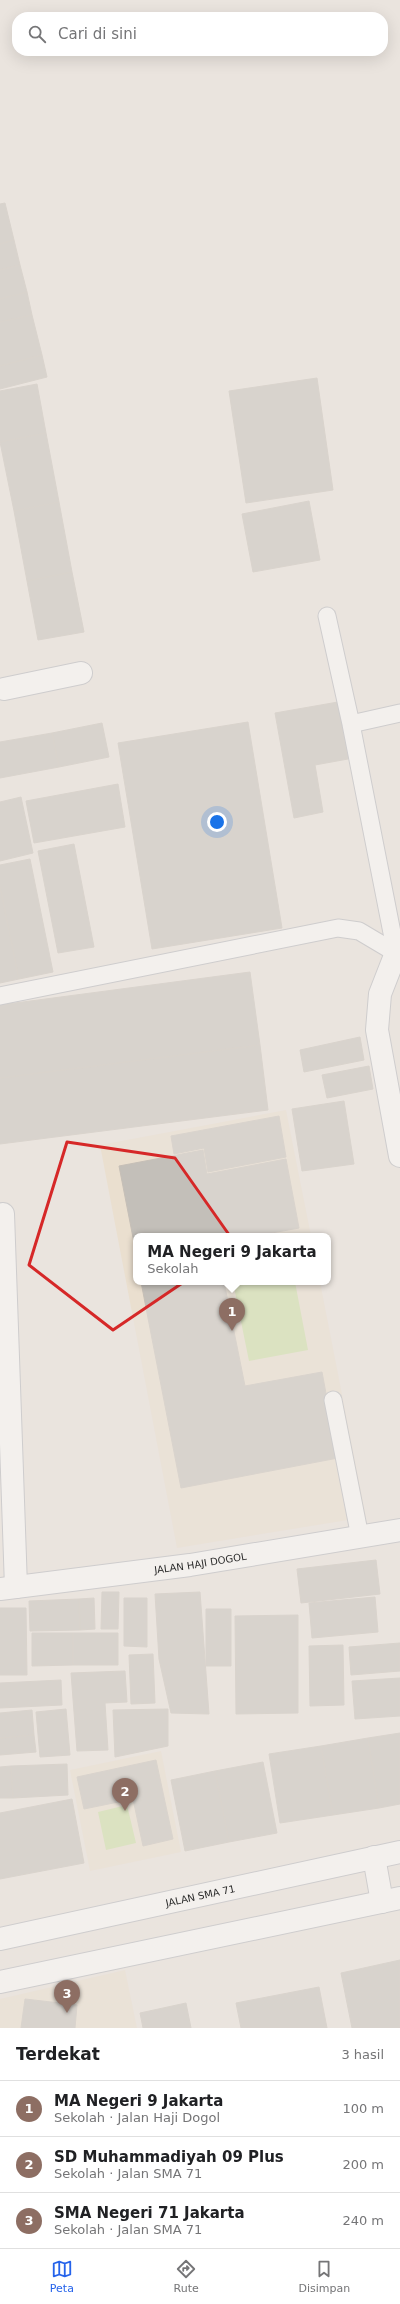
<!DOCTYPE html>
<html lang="id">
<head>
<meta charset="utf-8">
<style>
	body { margin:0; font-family:"DejaVu Sans",sans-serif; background:#f6f6f6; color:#202124 }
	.you { position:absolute; left:217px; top:822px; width:14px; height:14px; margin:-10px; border:3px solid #fff; border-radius:50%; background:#1a73e8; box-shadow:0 0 0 6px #1a73e833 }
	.badge { display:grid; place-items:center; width:26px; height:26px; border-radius:50%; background:#2563eb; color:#fff; font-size:13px; font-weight:700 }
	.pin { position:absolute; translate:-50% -33px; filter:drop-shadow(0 1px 2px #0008) }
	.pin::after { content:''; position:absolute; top:21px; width:14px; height:12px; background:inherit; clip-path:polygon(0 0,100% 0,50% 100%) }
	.popup { position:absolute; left:133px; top:1233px; width:198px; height:52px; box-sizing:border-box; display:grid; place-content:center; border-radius:8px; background:#fff; filter:drop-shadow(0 1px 3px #0005); font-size:13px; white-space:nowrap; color:#757577 }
	.popup b { font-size:15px; color:#202124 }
	.popup::after { content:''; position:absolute; left:50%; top:100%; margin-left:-8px; border:8px solid transparent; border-top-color:#fff }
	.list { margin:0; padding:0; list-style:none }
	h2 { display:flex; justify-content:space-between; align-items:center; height:52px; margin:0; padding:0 16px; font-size:17px }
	h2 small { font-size:13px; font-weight:400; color:#757577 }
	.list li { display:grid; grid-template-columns:26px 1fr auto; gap:12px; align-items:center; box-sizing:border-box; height:56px; padding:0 16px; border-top:1px solid #e0e0e0 }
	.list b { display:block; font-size:15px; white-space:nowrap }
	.list p { margin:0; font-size:13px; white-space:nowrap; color:#757577 }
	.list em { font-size:13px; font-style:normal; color:#757577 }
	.icon { flex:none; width:22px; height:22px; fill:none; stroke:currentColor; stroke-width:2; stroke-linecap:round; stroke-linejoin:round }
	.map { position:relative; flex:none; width:400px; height:2028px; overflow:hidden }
	.search { position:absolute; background:#fff; box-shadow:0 4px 16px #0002; left:12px; right:12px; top:12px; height:44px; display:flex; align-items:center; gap:10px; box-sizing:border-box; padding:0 14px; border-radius:16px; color:#757577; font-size:15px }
	.sheet { height:220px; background:#fff }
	nav { display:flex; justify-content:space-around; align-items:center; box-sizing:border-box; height:56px; border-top:1px solid #e0e0e0; background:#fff; font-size:11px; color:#757577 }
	nav a { display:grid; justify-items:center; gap:2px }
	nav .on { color:#2563eb }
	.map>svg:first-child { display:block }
	.education { fill:#eadfcf }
	.pitch { fill:#cae19d }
	.building { fill:#c3bfb9; stroke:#c6bfb7 }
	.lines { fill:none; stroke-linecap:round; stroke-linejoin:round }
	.service-casing { stroke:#aeb1b9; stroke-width:19 }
	.minor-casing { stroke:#aeb1b9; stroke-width:24 }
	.tertiary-casing { stroke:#aeb1b9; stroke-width:24 }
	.service { stroke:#fff; stroke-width:17 }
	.minor { stroke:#fff; stroke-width:22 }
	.tertiary { stroke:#fff; stroke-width:22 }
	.marked { fill:none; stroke:#d62828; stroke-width:3; stroke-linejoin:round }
	.labels { text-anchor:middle; stroke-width:4; stroke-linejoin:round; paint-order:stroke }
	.street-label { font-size:10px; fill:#2a2a2a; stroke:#fff }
</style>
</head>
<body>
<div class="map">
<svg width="400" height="2028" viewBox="0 0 400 2028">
	<rect width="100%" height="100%" fill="#eae4de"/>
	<!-- education -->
	<path class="education" d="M286 1110 311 1236H136V1282H320L366 1517 177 1548 100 1145Z
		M161 1751 181 1852 90 1871 70 1770Z
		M125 1970 137 2028H0V1999Z"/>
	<!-- pitch -->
	<path class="pitch" d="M233 1282H295L308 1350 249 1361Z
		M127 1805 136 1843 106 1850 98 1812Z"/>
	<!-- building -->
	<path class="building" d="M5 203 14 240 0 244V204Z
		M14 240 20 265 0 270V244Z
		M20 265 27 292 0 299V270Z
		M27 292 32 315 0 322V299Z
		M32 315 42 355 0 366V322Z
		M42 355 47 377 0 389V366Z
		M317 378 333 490 246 503 229 391Z
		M37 384 46 433 0 442V391Z
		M46 433 59 502 14 511 0 442Z
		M309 501 320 560 253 572 242 514Z
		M59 502 72 572 27 581 14 511Z
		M72 572 84 632 38 640 27 581Z
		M338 702 348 759 315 765 323 812 294 818 275 713Z
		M248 722 282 928 152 949 118 743Z
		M102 723 109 757 59 767 52 733Z
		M52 733 59 767 0 778V742Z
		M118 784 125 827 34 843 26 801Z
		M21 797 33 853 0 861V802Z
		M74 844 94 947 58 953 38 851Z
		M30 859 53 972 19 979 0 887V865Z
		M0 887 19 979 0 983Z
		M250 972 260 1045 0 1078V1005Z
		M360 1037 364 1060 304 1072 300 1050Z
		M260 1045 268 1110 0 1144V1078Z
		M369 1066 373 1089 327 1098 322 1075Z
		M344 1101 354 1164 302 1171 292 1109Z
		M279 1116 286 1157 208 1172 204 1148 174 1154 171 1136Z
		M203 1150 207 1174 286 1159 299 1228 255 1236H136V1253L119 1166Z
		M141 1282H224L245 1386 322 1372 338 1458 181 1488Z
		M376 1560 380 1594 301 1603 297 1569Z
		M102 1592H119L118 1629H101Z
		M200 1592 209 1714 171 1713 159 1659 155 1594Z
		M375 1597 378 1632 312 1638 309 1603Z
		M94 1598 95 1629 80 1630 79 1599Z
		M124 1598H147V1647L124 1646Z
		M79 1599 80 1630 30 1631 29 1601Z
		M0 1608H26L27 1675H0Z
		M206 1609H231V1666H206Z
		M298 1615V1713L236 1714 235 1616Z
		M32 1633H73V1665L32 1666Z
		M73 1633H118V1665H73Z
		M400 1643V1671L351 1675 349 1647Z
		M343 1645 344 1705 310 1706 309 1646Z
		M153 1654 155 1703 131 1704 129 1655Z
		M125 1671 127 1702 105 1703 108 1750 77 1751 71 1673Z
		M400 1678V1716L355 1719 352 1681Z
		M61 1680 62 1705 0 1708V1683Z
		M66 1709 70 1755 40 1757 36 1712Z
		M168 1709V1746L115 1757 113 1710Z
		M32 1710 34 1735 0 1738V1713Z
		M400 1733V1804L379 1808 368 1738Z
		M34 1735 36 1752 0 1755V1738Z
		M368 1738 379 1808 333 1815 321 1746Z
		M321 1746 333 1815 280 1823 269 1754Z
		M156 1760 173 1839 143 1846 133 1799 84 1809 77 1777Z
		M263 1762 277 1833 229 1842 215 1771Z
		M67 1764 68 1795 13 1798 11 1766Z
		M11 1766 13 1798H0V1767Z
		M215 1771 229 1842 185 1851 171 1780Z
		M72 1799 84 1863 0 1879V1813Z
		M400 1960V2028H352L341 1973Z
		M319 1987 327 2028H241L236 2003Z
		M25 1999 77 2005 75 2028H21Z
		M186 2003 191 2028H143L140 2013Z"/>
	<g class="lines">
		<defs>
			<path id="service" d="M327 616 351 724 396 953
				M351 724 400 713
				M0 996 338 928 359 931 396 953
				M333 1400 360 1537"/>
			<g id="minor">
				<path d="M4 689 81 673"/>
				<path d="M3 1214 16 1587"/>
				<path d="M374 1857 382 1902"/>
				<path id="s1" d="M0 1939 400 1852"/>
				<path d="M0 1982 400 1898"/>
			</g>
			<g id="tertiary">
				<path d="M400 950 396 953 380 994 377 1030 400 1156"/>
				<path id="s2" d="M0 1589 190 1565 400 1530"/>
			</g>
		</defs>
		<!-- service casing -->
		<use href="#service" class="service-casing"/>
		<!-- minor casing -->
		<use href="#minor" class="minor-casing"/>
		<!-- tertiary casing -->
		<use href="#tertiary" class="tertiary-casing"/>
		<!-- service -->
		<use href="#service" class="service"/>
		<!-- minor -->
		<use href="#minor" class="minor"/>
		<!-- tertiary -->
		<use href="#tertiary" class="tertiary"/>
	</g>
	<!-- marked area -->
	<path d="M0 0H400V2028H0ZM67 1142 175 1158 237 1246 113 1330 29 1265Z" fill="#eae4de" fill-opacity=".55" fill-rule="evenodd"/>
	<path class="marked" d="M67 1142 175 1158 237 1246 113 1330 29 1265Z"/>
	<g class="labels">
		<!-- street labels -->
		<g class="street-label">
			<text dy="4" stroke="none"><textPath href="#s2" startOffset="202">JALAN HAJI DOGOL</textPath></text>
			<text dy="4" stroke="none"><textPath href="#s1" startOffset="205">JALAN SMA 71</textPath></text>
		</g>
	</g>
</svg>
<div class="you"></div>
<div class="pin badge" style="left:232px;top:1331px;background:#8d6e63">1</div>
<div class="popup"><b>MA Negeri 9 Jakarta</b>Sekolah</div>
<div class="pin badge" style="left:125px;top:1811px;background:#8d6e63">2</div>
<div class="pin badge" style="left:67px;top:2013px;background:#8d6e63">3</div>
<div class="search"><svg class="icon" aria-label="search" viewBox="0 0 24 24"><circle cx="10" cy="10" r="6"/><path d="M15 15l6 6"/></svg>Cari di sini</div>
</div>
<section class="sheet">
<h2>Terdekat<small>3 hasil</small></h2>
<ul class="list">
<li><span class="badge" style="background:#8d6e63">1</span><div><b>MA Negeri 9 Jakarta</b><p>Sekolah · Jalan Haji Dogol</p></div><em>100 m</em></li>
<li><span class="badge" style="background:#8d6e63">2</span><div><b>SD Muhammadiyah 09 Plus</b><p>Sekolah · Jalan SMA 71</p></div><em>200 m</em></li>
<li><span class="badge" style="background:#8d6e63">3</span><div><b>SMA Negeri 71 Jakarta</b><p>Sekolah · Jalan SMA 71</p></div><em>240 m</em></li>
</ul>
</section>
<nav>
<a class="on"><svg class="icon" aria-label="map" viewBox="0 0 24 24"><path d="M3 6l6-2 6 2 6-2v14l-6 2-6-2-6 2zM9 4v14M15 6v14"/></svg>Peta</a>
<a><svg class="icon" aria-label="directions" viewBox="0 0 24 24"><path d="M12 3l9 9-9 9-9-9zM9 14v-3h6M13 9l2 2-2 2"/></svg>Rute</a>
<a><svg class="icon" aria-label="saved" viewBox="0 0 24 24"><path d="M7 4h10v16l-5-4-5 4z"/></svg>Disimpan</a>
</nav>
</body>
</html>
